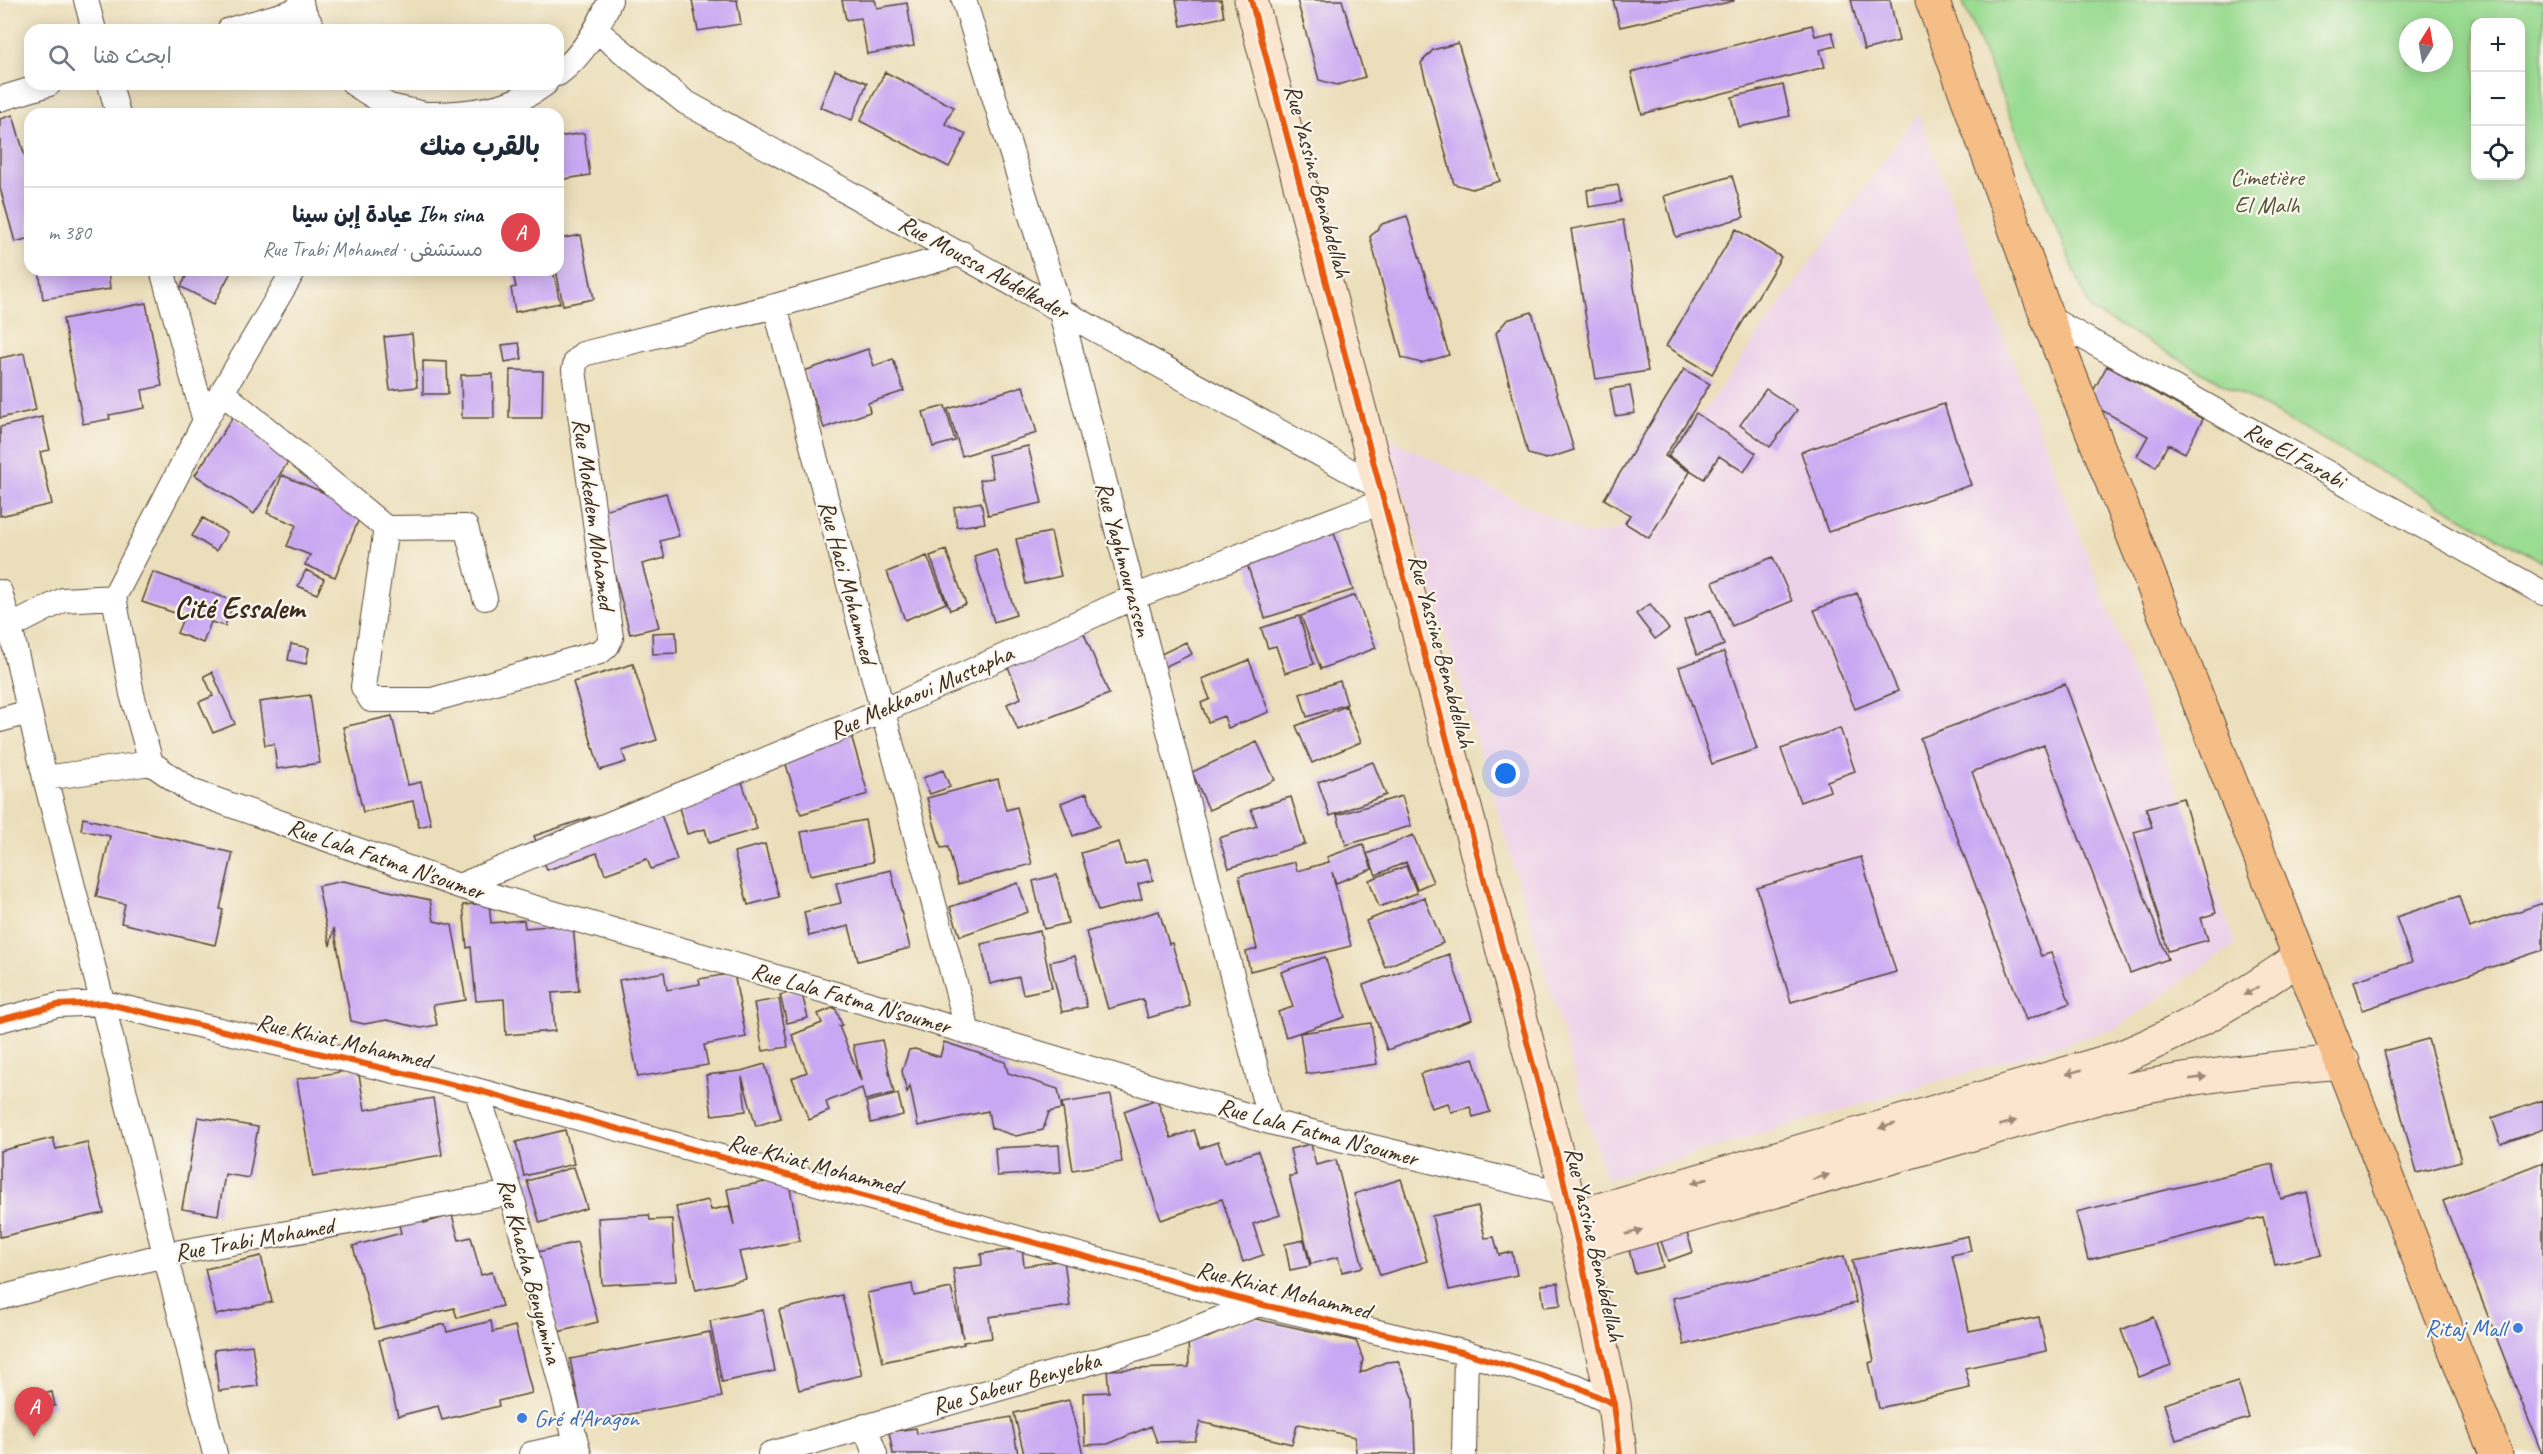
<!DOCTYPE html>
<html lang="ar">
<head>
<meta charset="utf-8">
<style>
	body { margin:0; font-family:Caveat,"Playpen Sans Arabic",sans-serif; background:#f6f6f7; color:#1f2937; direction:rtl }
	.controls { position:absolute; right:18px; top:18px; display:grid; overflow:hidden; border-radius:12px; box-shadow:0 3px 15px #0003 }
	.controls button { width:54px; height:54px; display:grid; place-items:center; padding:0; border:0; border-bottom:2px solid #e0e1e3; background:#fff; color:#1f2937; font:30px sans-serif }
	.compass { position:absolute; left:2399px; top:18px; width:54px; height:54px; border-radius:50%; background:#fff; box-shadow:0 3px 15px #0003; rotate:11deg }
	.you { position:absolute; left:1506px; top:774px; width:21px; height:21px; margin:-15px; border:4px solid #fff; border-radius:50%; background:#1a73e8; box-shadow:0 0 0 9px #1a73e833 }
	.badge { display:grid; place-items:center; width:39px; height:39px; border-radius:50%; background:#d1495b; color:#fff; font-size:20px; font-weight:700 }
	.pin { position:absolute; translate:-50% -50px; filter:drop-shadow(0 2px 3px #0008) }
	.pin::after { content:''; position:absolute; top:32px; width:21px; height:18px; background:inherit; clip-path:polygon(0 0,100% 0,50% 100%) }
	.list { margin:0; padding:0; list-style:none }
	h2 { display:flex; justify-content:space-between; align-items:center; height:78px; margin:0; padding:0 24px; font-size:26px }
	h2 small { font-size:20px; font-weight:400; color:#747a83 }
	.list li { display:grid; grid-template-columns:39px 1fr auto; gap:18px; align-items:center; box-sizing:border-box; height:90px; padding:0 24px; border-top:2px solid #e0e1e3 }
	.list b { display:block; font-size:22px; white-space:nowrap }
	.list p { margin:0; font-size:20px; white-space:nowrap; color:#747a83 }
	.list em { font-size:20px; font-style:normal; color:#747a83 }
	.icon { flex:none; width:33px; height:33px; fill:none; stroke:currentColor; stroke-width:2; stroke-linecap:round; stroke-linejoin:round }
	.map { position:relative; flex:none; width:2543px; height:1454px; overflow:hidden; direction:ltr }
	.search { position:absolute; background:#fff; box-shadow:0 3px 15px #0003; left:24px; top:24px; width:540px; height:66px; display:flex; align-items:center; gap:15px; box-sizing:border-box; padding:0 21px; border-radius:18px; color:#747a83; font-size:22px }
	.panel { position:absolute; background:#fff; box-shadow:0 3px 15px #0003; left:24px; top:108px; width:540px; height:168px; border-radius:18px; direction:rtl }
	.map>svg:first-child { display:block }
	.built { fill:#edd1e9 }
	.green { fill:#9bdc93; stroke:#6b8358; stroke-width:1.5; fill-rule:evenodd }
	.building { fill:#c9a8f3 }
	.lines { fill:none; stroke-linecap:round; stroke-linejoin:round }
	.street-casing { stroke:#554535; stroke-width:26 }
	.secondary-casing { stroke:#554535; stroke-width:35 }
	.primary-casing { stroke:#554535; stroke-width:35 }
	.street { stroke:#fff; stroke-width:24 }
	.secondary { stroke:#fbe5cf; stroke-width:33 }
	.primary { stroke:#f6be87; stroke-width:33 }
	.cycleway-casing { stroke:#fbf7ec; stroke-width:10 }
	.cycleway { stroke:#e8590c; stroke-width:6 }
	.oneway { fill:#9b8876 }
	.shop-dot { fill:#3f7fe0; stroke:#fbf7ec; stroke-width:2 }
	.labels { text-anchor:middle; stroke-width:4.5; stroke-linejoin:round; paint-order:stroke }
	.park-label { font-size:24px; fill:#53563b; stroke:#fbf7ec }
	.street-label { font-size:24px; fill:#3b2a1e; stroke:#fbf7ec }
	.shop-label { font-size:24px; fill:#366cbe; stroke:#fbf7ec; text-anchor:end }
	.district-label { font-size:30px; font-weight:bold; fill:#3b2a1e; stroke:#fbf7ec }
</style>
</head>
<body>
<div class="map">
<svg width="2543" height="1454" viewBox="0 0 2543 1454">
	<rect width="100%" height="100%" fill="#fbf7ec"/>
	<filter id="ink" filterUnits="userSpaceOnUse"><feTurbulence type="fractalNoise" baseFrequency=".0167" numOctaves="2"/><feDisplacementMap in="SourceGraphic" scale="12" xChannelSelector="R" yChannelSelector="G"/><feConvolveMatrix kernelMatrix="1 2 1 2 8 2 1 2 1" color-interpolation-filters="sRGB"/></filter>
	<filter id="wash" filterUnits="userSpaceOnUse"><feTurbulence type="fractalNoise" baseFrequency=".008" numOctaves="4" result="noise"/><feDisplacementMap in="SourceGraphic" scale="24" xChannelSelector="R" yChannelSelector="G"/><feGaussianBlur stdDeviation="1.35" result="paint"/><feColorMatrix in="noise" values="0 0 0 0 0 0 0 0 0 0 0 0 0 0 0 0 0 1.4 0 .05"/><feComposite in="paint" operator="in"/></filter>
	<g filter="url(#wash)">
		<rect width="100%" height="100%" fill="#ebdeba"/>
		<!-- built -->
		<path class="built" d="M1918 113 2236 944 2117 1028 1606 1180 1388 438 1588 535 1618 530Z"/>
		<!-- green -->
		<path class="green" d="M1962 0H2543V562L2091 310ZM2476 22H2520V176H2476ZM2408 27H2444V63H2408Z"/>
		<g id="blocks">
			<!-- building -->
			<path class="building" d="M692 0H737L741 24 698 31Z
				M842 0H875L877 8 907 3 914 46 867 54 861 18 846 20Z
				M1176 0H1221L1224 17 1181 26Z
				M1297 0H1342L1365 77 1337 85 1319 80Z
				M1613 0H1734V1L1620 27Z
				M1851 0H1890L1899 41 1864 50Z
				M1812 25 1815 36 1832 32 1836 46 1820 50 1825 67 1642 114 1631 72Z
				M1458 43 1500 181 1472 189 1454 184 1421 63 1433 50Z
				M835 70 867 83 852 120 820 107Z
				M885 72 954 107 945 124 966 134 949 167 860 121Z
				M1783 85 1790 116 1739 127 1732 97Z
				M13 115 30 174V238L15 242 0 188V119Z
				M584 133 590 175 558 180V137Z
				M1732 176 1744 217 1676 237 1664 196Z
				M1618 185 1621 202 1589 207 1587 190Z
				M1407 216 1449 355 1421 363 1402 358 1370 237 1382 224Z
				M1623 220 1648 371 1596 379 1571 229Z
				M1736 229 1781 257 1712 374 1666 346Z
				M581 235 594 299 563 305 556 270H558V239Z
				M39 270H108L110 289 43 299Z
				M189 270H232L214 304 181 287Z
				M512 270H553L560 303 515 312 511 288 516 287Z
				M146 303 162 386 142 390 145 408 109 415 110 419 83 424 63 319Z
				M1532 312 1574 450 1546 459 1528 454 1496 333 1507 320Z
				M412 334 417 387 390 390 384 337Z
				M519 343 522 359 505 362 502 345Z
				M868 349 874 366 893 359 904 391 868 403 870 412 824 428 804 371Z
				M24 353 36 410 0 418V358Z
				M423 361 447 362 448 394H423Z
				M2107 366 2203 419 2185 453 2168 444 2156 467 2137 456 2148 436 2087 402Z
				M1684 369 1710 384 1665 456 1690 472 1649 538 1625 523 1630 515 1604 499Z
				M510 370 543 371 542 418H509Z
				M493 374 494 418H462L461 375Z
				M1023 386 1037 433 962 456 948 409Z
				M1630 386 1635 413 1615 416 1610 389Z
				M1766 389 1797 410 1770 447 1740 425Z
				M1944 404 1971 485 1828 532 1801 452Z
				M945 406 955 441 933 447 923 412Z
				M1696 413 1756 453 1744 472 1719 456 1704 479 1668 456Z
				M42 417 50 450 40 452 52 504 0 516V427Z
				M233 417 292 456 254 514 195 475Z
				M1028 446 1042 503 988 515 980 480 993 478 988 455Z
				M282 475 363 509 335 577 305 565 310 555 287 546 296 525 267 513Z
				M666 493 679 536 660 541 665 558 642 564 659 627 630 634 609 552 592 513Z
				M981 502 985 523 957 527 954 507Z
				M203 518 227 533 216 551 192 536Z
				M1051 532 1061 576 1026 584 1016 539Z
				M1334 533 1353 590 1265 618 1246 561Z
				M996 549 1016 615 994 622 974 556Z
				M946 550 966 604 950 610 930 556Z
				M927 556 946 603 905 620 887 572Z
				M1773 557 1792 601 1732 626 1713 582Z
				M306 570 324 579 317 594 298 586Z
				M153 572 234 601 225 626 211 622 203 643 177 633 184 616 142 602Z
				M1857 593 1898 691 1855 709 1814 610Z
				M1355 595 1376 648 1321 669 1301 616Z
				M1650 604 1669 629 1655 639 1636 614Z
				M1711 610 1724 645 1697 655 1684 620Z
				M1299 616 1314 664 1285 673 1276 646 1268 648 1261 628Z
				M1083 631 1109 694 1018 730 1007 704 1021 698 1006 662Z
				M676 632 677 653 653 654 652 633Z
				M1186 642 1192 654 1164 667 1159 655Z
				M291 644 309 648 306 664 288 660Z
				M1724 652 1757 749 1712 764 1679 667Z
				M1249 660 1269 712 1228 728 1224 716 1208 722 1201 703 1210 699 1202 679Z
				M633 664 657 740 622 751 626 762 600 770 573 682Z
				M212 672 235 724 213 733 199 702 213 696 204 676Z
				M1340 681 1347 704 1307 717 1300 694Z
				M2065 684 2168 959 2130 973 2044 745 1972 772 2041 956 2051 953 2070 1003 2026 1020 1920 738Z
				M310 695 320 763 277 769 274 744 265 745 259 702Z
				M1346 706 1361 742 1312 763 1296 726Z
				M392 716 408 785 421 782 431 824 419 827 413 801 363 812 343 727Z
				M849 728 868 794 801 814 781 748Z
				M1840 728 1855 771 1827 781 1830 791 1800 802 1781 749Z
				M1257 742 1275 780 1209 810 1192 772Z
				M1373 762 1386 795 1330 816 1318 782Z
				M738 769 757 829 709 843 705 829 687 834 673 788Z
				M943 770 950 787 930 794 923 778Z
				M998 779 1006 810 1017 807 1032 864 958 884 948 847 941 848 927 798Z
				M1087 793 1099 826 1073 836 1061 803Z
				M1402 796 1411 826 1346 845 1337 815Z
				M1291 797 1305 844 1229 868 1219 838 1257 826 1251 809Z
				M2183 798 2216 913 2201 918 2208 940 2168 951 2134 832 2152 827 2146 808Z
				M658 806 677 860 651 869 647 859 605 874 597 853 547 870 534 836 590 817 594 829Z
				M83 818 233 853 220 909 223 910 215 945 121 923 125 904 96 897 110 836 81 830Z
				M865 820 873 862 810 875 801 832Z
				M1413 835 1433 882 1417 889 1406 862 1376 875 1367 854Z
				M1119 842 1125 865 1147 859 1153 880 1138 884 1142 899 1098 911 1081 853Z
				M765 844 779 897 748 905 734 852Z
				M1363 844 1372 869 1336 883 1332 872 1351 946 1250 971 1246 952 1257 949 1239 876 1295 862 1297 871 1329 862 1327 857Z
				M1861 857 1896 972 1791 1002 1757 888Z
				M1406 866 1417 893 1379 907 1369 880Z
				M891 870 910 948 858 961 849 926 809 936 804 912 841 903 836 883Z
				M1057 875 1068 923 1044 929 1033 881Z
				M343 881 430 900 434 921 452 925 466 1000 433 1005 437 1025 421 1028 387 1020 364 1024 351 1021 334 928 330 946 318 886Z
				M1018 883 1028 912 960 936 950 907Z
				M2459 896 2469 928 2543 903V950L2363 1010 2354 981 2412 962 2396 917Z
				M1424 897 1443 943 1385 967 1366 921Z
				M489 903 491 923 524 920 525 928 573 924 579 991 552 993 555 1031 506 1035 504 999 476 1001 471 947 467 948 463 905Z
				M1159 911 1169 944 1172 943 1190 1006 1148 1018 1143 999 1108 1009 1086 932Z
				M1040 931 1052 988 1023 994 1019 977 990 984 981 944Z
				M1449 954 1472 1019 1387 1050 1363 985Z
				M1075 956 1087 1007 1062 1012 1050 962Z
				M1325 957 1345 1017 1286 1037 1278 1012 1293 1007 1281 972Z
				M664 972 667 990 700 984 699 979 734 973 746 1037 704 1045 708 1065 638 1077 619 980Z
				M801 990 808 1018 787 1023 780 995Z
				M779 999 788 1047 763 1051 754 1003Z
				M835 1007 842 1025 839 1026 861 1081 853 1045 882 1040 894 1093 865 1100 862 1088 826 1102 829 1111 809 1120 792 1078 807 1072 792 1035 822 1023 818 1014Z
				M1371 1023 1377 1064 1306 1074 1300 1033Z
				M2428 1039 2461 1161 2417 1173 2384 1051Z
				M944 1042 1005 1062 1008 1073 1058 1089 1062 1109 1049 1112 1043 1130 1016 1136 991 1128 988 1111 918 1126 910 1086 907 1093 902 1071 909 1050 915 1049 940 1057Z
				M1473 1058 1490 1112 1473 1117 1470 1107 1451 1112 1448 1103 1431 1108 1420 1074Z
				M765 1064 781 1118 756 1126 742 1077 746 1111 712 1115 706 1075 741 1071Z
				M358 1069 365 1110 433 1098 442 1155 313 1177 297 1079Z
				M898 1094 903 1115 871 1123 866 1102Z
				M1111 1095 1122 1162 1073 1170 1062 1103Z
				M1157 1099 1171 1138 1194 1130 1200 1148 1218 1142 1225 1162 1258 1151 1280 1215 1253 1224 1263 1255 1243 1262 1222 1199 1161 1220 1124 1111Z
				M2543 1100V1129L2501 1144 2492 1118Z
				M198 1117 258 1127 249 1178 225 1174 218 1215 182 1209Z
				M565 1130 574 1164 524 1176 516 1142Z
				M53 1138 56 1149 87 1142 104 1213 0 1237V1151Z
				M1311 1144 1316 1165 1336 1160 1363 1267 1342 1272 1338 1257 1311 1264 1289 1176 1296 1175 1290 1149Z
				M1059 1145 1061 1172 997 1176 995 1148Z
				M2543 1162V1454H2542L2443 1201Z
				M2273 1164 2281 1199 2307 1192 2322 1254 2275 1265 2263 1217 2088 1260 2076 1212Z
				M574 1167 587 1208 540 1223 527 1181Z
				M788 1178 800 1241 739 1252 746 1279 696 1290 676 1207 708 1200 711 1210 729 1206 734 1225 727 1189Z
				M1401 1179 1427 1261 1380 1275 1354 1194Z
				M419 1206 424 1223 452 1215 459 1240 471 1237 481 1275 492 1272 502 1306 457 1318 454 1308 375 1329 353 1246 401 1233 396 1212Z
				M1478 1206 1485 1238 1494 1237 1499 1255 1512 1252 1517 1275 1449 1290 1432 1216Z
				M649 1215 650 1220 672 1219 676 1281 602 1285 598 1218Z
				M1684 1224 1693 1252 1668 1261 1658 1233Z
				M1654 1234 1663 1267 1635 1274 1627 1241Z
				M1968 1236 1971 1251 1952 1255 1969 1331 2039 1317 2046 1351 1965 1368 1970 1388 1879 1408 1869 1363 1874 1361 1852 1260Z
				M1304 1240 1310 1266 1290 1270 1285 1244Z
				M577 1242 598 1322 558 1332 538 1252Z
				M1022 1248 1024 1266 1064 1260 1070 1306 989 1317 992 1338 963 1342 964 1344 883 1362 867 1293 912 1284 914 1296 951 1288 963 1338 953 1269 982 1265 981 1254Z
				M261 1256 272 1302 216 1315 205 1269Z
				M1844 1256 1856 1303 1684 1345 1673 1298Z
				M1558 1283 1561 1305 1544 1307 1541 1285Z
				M842 1295 862 1375 799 1390 779 1310Z
				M763 1310 775 1371 722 1382 710 1321Z
				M2153 1317 2171 1365 2139 1377 2121 1330Z
				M1252 1318 1356 1341 1363 1359 1360 1373 1386 1362 1398 1361 1413 1397 1415 1454 1356 1453 1355 1437 1299 1424 1297 1425 1292 1444 1200 1422 1195 1441 1157 1442 1151 1426 1108 1444 1085 1445 1083 1393 1109 1392 1107 1370 1189 1367 1188 1338H1207Z
				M491 1321 493 1332 515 1326 532 1393 498 1401 499 1406 442 1420 438 1406 398 1416 379 1340 445 1324 447 1332Z
				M710 1332 722 1397 583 1423 570 1359Z
				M252 1345 258 1386 219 1391 214 1350Z
				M2238 1382 2249 1418 2176 1440 2164 1404Z
				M52 1392 55 1406 23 1413 20 1399Z
				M1069 1400 1083 1454H1024L1014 1413Z
				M1011 1417 1018 1454H893L889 1432 916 1428 917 1434Z"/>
		</g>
	</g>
	<g filter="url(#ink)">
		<use href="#blocks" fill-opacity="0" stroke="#554535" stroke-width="1.5"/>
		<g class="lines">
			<defs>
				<path id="street" d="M86 0 94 30
					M301 0 302 9 314 30
					M964 0 1060 309 1270 1122
					M229 30 302 9
					M597 31 685 102 1381 488
					M558 74C583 55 598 29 610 0
					M110 84 118 114
					M354 84 389 106 425 114
					M0 99 49 84
					M426 114C467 114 511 110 545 84
					M162 270 205 421
					M775 306 968 1032
					M2047 317 2543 593
					M223 393 386 528
					M0 592 10 627
					M114 597 132 694 151 763 45 778 10 627 63 600Z
					M114 597 205 421 294 270
					M485 598 466 527 386 528 363 687 371 700H432L600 652 607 646 611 638 574 370 576 361 583 354 775 306 962 253
					M0 720 29 712
					M151 763 191 791 459 886 968 1032 1270 1122 1566 1194
					M45 778C104 1003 158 1229 215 1454
					M459 886 883 711 1134 597 1353 512 1384 502
					M0 1020 58 1005 104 1003 476 1090 1259 1304 1466 1353 1578 1387 1614 1404
					M476 1090 511 1193 579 1454
					M0 1298 164 1255 511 1193
					M865 1426 875 1454
					M531 1454 576 1444
					M770 1454 1152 1345 1259 1304
					M1464 1454 1466 1353"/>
				<path id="secondary" d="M1251 0 1562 1174 1614 1404 1620 1454
					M1571 1218 2119 1058C2183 1032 2242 998 2299 958
					M1578 1248 2121 1091C2194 1076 2268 1068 2343 1062"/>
				<path id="primary" d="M1932 0 2047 317 2496 1454"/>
			</defs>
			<!-- street casing -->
			<use href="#street" class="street-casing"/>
			<!-- secondary casing -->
			<use href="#secondary" class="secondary-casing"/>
			<!-- primary casing -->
			<use href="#primary" class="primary-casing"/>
			<!-- street -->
			<use href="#street" class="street"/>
			<!-- secondary -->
			<use href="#secondary" class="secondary"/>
			<!-- primary -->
			<use href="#primary" class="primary"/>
			<defs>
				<path id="cycleway" d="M1251 0 1562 1174 1614 1404 1620 1454
					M0 1020 58 1005 104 1003 476 1090 1259 1304 1466 1353 1578 1387 1614 1404"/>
			</defs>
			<!-- cycleway casing -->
			<use href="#cycleway" class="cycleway-casing"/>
			<!-- cycleway -->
			<use href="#cycleway" class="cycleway"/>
		</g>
		<!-- one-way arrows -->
		<defs><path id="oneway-solid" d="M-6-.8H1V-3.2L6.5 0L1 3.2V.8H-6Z" transform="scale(1.5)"/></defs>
		<g class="oneway">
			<use href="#oneway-solid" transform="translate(2251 991) rotate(149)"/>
			<use href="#oneway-solid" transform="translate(2074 1072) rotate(164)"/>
			<use href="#oneway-solid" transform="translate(2198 1078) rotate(-8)"/>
			<use href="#oneway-solid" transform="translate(2008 1123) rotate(-16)"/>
			<use href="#oneway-solid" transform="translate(1887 1126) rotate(164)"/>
			<use href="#oneway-solid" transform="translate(1821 1177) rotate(-16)"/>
			<use href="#oneway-solid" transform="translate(1700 1181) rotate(164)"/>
			<use href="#oneway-solid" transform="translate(1634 1232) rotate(-16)"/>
		</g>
	</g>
	<!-- markers -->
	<g class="shop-dot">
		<circle cx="2518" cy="1328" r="6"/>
		<circle cx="522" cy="1418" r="6"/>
	</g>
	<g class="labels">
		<!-- park labels -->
		<g class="park-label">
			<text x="2267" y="185">Cimetière<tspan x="2267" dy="28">El Malh</tspan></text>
		</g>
		<!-- street labels -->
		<g class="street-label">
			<text transform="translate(1318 181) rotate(75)" y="8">Rue Yassine Benabdellah</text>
			<text transform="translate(984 267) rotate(29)" y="8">Rue Moussa Abdelkader</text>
			<text transform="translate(2295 455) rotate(29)" y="8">Rue El Farabi</text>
			<text transform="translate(594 514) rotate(82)" y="8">Rue Mokedem Mohamed</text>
			<text transform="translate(1124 559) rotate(75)" y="8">Rue Yaghmourassen</text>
			<text transform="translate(848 582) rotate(75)" y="8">Rue Haci Mohammed</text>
			<text transform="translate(1442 651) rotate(75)" y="8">Rue Yassine Benabdellah</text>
			<text transform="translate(921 692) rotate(-24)" y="8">Rue Mekkaoui Mustapha</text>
			<text transform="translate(386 859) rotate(19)" y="8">Rue Lala Fatma N'soumer</text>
			<text transform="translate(851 998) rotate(16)" y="8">Rue Lala Fatma N'soumer</text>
			<text transform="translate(344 1041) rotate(13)" y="8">Rue Khiat Mohammed</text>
			<text transform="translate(1318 1132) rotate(15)" y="8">Rue Lala Fatma N'soumer</text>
			<text transform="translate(815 1164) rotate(15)" y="8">Rue Khiat Mohammed</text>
			<text transform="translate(254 1239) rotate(-10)" y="8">Rue Trabi Mohamed</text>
			<text transform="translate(1595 1244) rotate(77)" y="8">Rue Yassine Benabdellah</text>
			<text transform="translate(530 1271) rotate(75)" y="8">Rue Khacha Benyamina</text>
			<text transform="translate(1284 1290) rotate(14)" y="8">Rue Khiat Mohammed</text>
			<text transform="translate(1016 1383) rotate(-16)" y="8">Rue Sabeur Benyebka</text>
		</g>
		<!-- shop labels -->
		<g class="shop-label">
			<text x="2506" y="1336">Ritaj Mall</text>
			<text x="534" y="1426" text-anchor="start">Gré d'Aragon</text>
		</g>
		<!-- district labels -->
		<g class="district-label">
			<text x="239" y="618">Cité Essalem</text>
		</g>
	</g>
</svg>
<div class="controls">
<button>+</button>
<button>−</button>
<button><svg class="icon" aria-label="locate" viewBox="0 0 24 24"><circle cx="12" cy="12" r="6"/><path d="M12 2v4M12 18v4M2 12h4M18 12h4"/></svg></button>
</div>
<svg class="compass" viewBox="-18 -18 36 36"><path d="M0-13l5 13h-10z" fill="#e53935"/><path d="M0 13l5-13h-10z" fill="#747a83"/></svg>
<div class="you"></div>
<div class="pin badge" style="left:34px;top:1437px;background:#e0444e">A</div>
<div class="search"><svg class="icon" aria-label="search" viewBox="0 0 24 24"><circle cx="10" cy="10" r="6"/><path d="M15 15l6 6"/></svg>ابحث هنا</div>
<section class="panel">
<h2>بالقرب منك<small></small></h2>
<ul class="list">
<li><span class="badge" style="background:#e0444e">A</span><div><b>Ibn sina عيادة إبن سينا</b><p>مستشفى · Rue Trabi Mohamed</p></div><em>380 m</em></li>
</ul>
</section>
</div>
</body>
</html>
